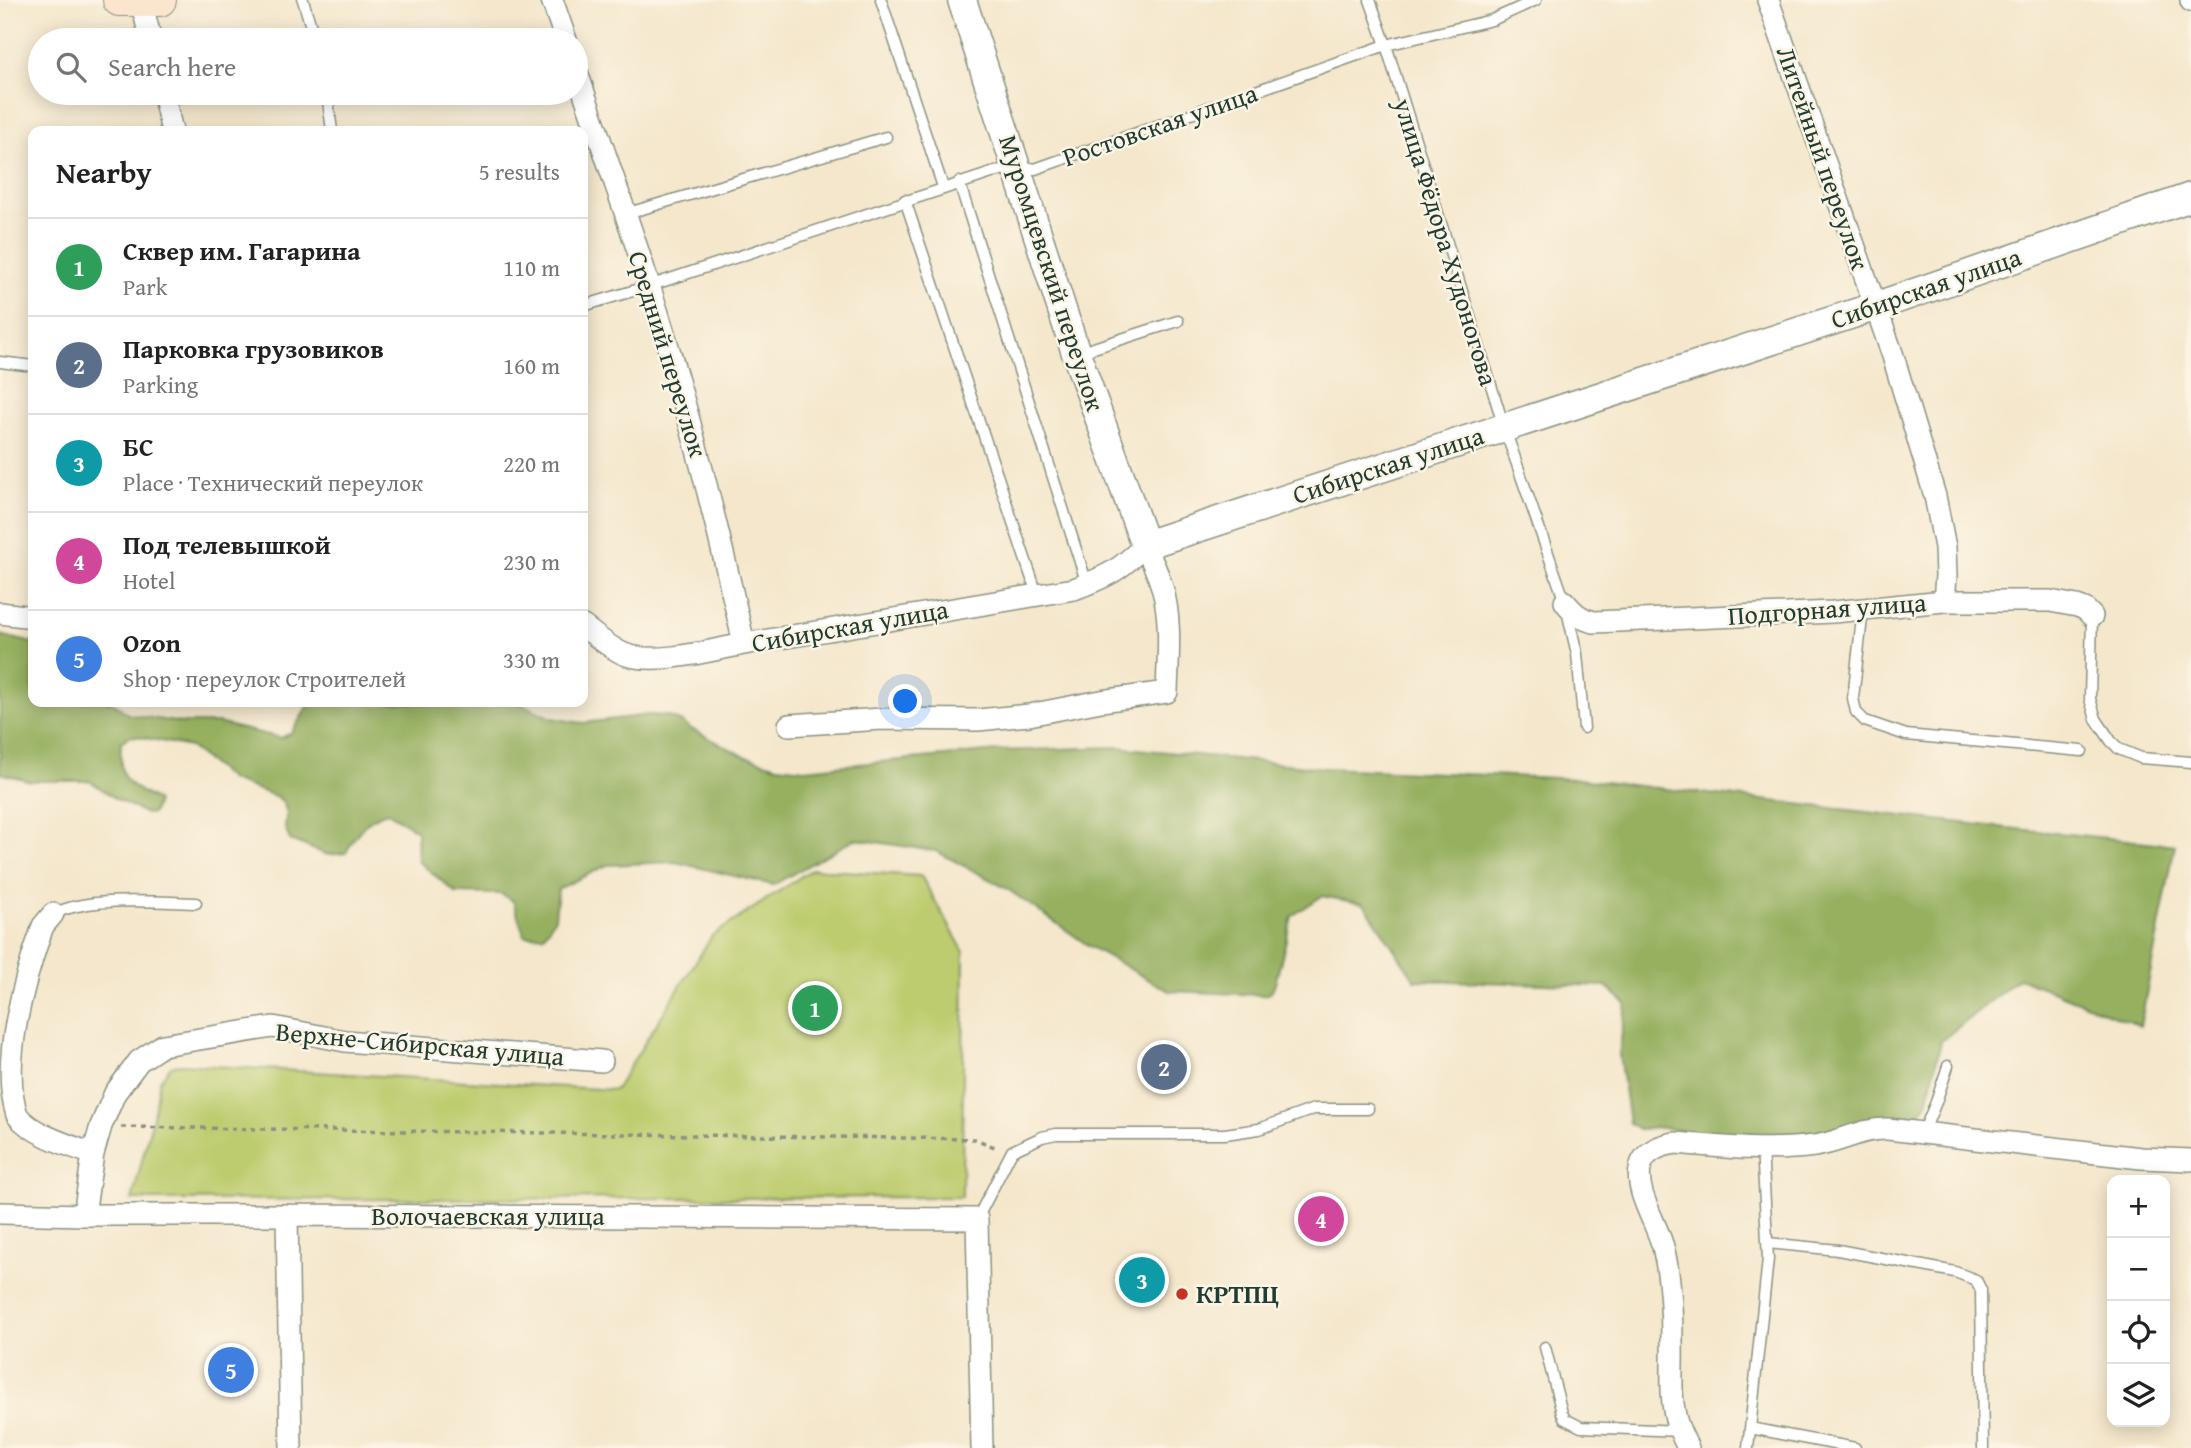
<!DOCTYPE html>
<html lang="en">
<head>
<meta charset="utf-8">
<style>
	body { margin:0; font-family:"Gentium Book Plus",serif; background:#f6f6f6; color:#222 }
	.controls { position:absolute; right:21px; bottom:21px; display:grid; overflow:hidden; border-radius:14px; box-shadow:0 4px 18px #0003 }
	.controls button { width:63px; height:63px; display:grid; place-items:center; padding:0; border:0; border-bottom:2px solid #e0e0e0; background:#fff; color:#222; font:35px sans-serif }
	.you { position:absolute; left:906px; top:702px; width:24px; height:24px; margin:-18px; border:5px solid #fff; border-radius:50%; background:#1a73e8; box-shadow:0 0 0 10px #1a73e833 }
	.badge { display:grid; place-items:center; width:46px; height:46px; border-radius:50%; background:#7c3aed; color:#fff; font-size:23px; font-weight:700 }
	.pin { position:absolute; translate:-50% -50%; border:4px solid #fff; box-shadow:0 2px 7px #0006 }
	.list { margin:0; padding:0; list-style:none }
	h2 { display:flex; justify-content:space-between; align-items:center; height:91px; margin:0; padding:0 28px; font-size:30px }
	h2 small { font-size:23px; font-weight:400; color:#767676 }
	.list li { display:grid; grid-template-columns:46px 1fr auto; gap:21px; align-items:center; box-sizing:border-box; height:98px; padding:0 28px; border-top:2px solid #e0e0e0 }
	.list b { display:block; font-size:26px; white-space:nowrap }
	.list p { margin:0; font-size:23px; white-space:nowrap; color:#767676 }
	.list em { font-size:23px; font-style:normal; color:#767676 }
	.icon { flex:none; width:38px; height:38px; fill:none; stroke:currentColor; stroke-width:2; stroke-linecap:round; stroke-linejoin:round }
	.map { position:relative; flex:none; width:2191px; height:1448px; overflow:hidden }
	.search { position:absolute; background:#fff; box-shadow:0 4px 18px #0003; left:28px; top:28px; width:560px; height:77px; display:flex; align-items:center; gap:18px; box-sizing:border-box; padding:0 24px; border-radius:38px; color:#767676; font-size:26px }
	.panel { position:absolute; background:#fff; box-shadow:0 4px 18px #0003; left:28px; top:126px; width:560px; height:581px; border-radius:14px }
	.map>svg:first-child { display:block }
	.green { fill:#bdcc6e; stroke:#6e8451; stroke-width:2 }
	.forest { fill:#96b061; stroke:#5a764a; stroke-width:2 }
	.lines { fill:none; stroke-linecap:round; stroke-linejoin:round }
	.service-casing { stroke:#8a9280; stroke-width:13 }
	.minor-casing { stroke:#8a9280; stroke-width:24 }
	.tertiary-casing { stroke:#8a9280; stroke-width:31 }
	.secondary-casing { stroke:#8a9280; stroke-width:34 }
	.path { stroke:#8a9280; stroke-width:3.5; stroke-dasharray:5 5; stroke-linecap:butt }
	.service { stroke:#fff; stroke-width:10 }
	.minor { stroke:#fff; stroke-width:21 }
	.tertiary { stroke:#fff; stroke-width:28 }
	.secondary { stroke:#fbe5cf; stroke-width:32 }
	.poi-dot { fill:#c8321e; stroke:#fcf5e5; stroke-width:2.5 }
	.labels { text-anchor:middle; stroke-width:5; stroke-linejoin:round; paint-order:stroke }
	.street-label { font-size:26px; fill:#1f3d34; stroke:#fcf5e5 }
	.poi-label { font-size:26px; font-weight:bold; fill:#1f3d34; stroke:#fcf5e5; text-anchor:start }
</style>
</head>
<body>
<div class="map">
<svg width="2191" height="1448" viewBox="0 0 2191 1448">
	<rect width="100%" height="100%" fill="#fcf5e5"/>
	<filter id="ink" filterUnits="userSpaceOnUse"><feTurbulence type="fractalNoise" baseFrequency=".0143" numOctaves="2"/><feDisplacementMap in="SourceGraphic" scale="14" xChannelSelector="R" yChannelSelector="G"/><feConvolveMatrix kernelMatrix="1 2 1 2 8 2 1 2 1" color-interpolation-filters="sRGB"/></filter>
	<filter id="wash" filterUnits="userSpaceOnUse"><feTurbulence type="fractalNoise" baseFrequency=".00686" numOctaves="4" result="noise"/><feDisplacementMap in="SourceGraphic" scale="28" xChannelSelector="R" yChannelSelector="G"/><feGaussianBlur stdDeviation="1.57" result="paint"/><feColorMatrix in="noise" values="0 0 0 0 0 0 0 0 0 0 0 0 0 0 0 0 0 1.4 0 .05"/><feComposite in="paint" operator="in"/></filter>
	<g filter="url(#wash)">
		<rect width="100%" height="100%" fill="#f4e7cc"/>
		<!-- green -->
		<path class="green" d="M812 869 921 876 964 952 962 1197 132 1200 153 1117 160 1080 171 1066 181 1064 615 1090 712 936Z"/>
		<!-- forest -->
		<path class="forest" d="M0 635 33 643V702H112L128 714 182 723H218L281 738 291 733 311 702 399 703 517 702 552 718 583 723 648 715 667 716 682 722 693 730 744 756 778 766 804 769 998 751 1117 747 1325 768 1578 779 2007 828 2175 845 2140 1026 2019 978 1941 1041 1927 1103 1916 1118 1802 1134 1696 1132 1654 1127 1640 1130 1629 1123 1619 1055 1626 1004 1606 986 1415 980 1364 904 1322 896 1292 916 1275 984 1270 993 1264 995 1169 991 1089 946 1006 888 936 851 855 839 773 885 675 862 607 865 558 889 555 918 544 935 525 936 513 901 501 894 456 893 418 861 417 831 388 812C368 816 354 836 346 853L328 855 290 840 285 827 287 814 284 804 278 797 231 780 190 747 136 736 128 737 121 742C119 781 124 782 157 801L153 813 146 814 116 799 90 781H30L0 773Z"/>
	</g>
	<g filter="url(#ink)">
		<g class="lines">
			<defs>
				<path id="service" d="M303 0 315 40
					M881 0 943 187
					M1370 0 1386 45 1504 427 1565 602 1577 654 1584 728
					M327 93 332 131
					M959 182 1087 584
					M905 200 1037 594
					M625 214 886 137
					M583 306 649 286 1016 165 1035 169 1386 45 1492 20 1536 0
					M1078 353 1178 321
					M0 362 33 366
					M1863 609 1853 698 1856 712 1865 721 1906 735 2082 751
					M2092 616 2090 699 2096 719 2111 741 2119 749 2141 758 2191 762
					M53 914C90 896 155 902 196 903
					M1923 1133 1936 1102 1948 1066
					M977 1219 1012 1151 1042 1137 1056 1134H1225L1259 1129 1314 1109H1368
					M1768 1243 1838 1250 1955 1272 1976 1280 1981 1290 1983 1448
					M1545 1347 1562 1413 1565 1419 1581 1427 1681 1431
					M1750 1428 1855 1448
					M1748 1448 1768 1259 1762 1147"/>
				<path id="minor" d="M552 0 566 40
					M1768 0 1893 356 1935 496 1945 547 1946 576 1944 601
					M2191 0V1
					M141 1 151 40
					M576 69C600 141 626 212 649 285 687 403 717 523 744 644
					M163 93 172 131
					M1565 602C1573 612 1580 619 1594 622L1833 612 1944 601H2050L2077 606 2085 609 2092 616
					M0 613 33 617
					M583 626C595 635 610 648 624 654 653 666 713 650 744 644L1074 589C1108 576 1119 571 1145 545 1151 559 1158 573 1162 587 1172 620 1168 658 1167 692L1101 701 1029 715 978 720 882 719 789 725
					M53 914 43 926C24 979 0 1063 17 1115 31 1134 71 1146 93 1154
					M0 1213 84 1215H287L977 1219 982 1448
					M84 1215 93 1154 101 1126 115 1093 139 1061 163 1045 273 1027 345 1041 602 1061
					M287 1215 291 1448
					M1688 1448C1684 1440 1680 1432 1677 1423 1669 1397 1673 1369 1672 1343 1672 1316 1670 1277 1664 1251 1659 1226 1635 1194 1640 1169 1643 1151 1661 1145 1676 1143 1720 1147 1770 1152 1814 1146 1840 1143 1861 1128 1888 1129L2141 1158 2191 1160"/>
				<path id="tertiary" d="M962 0 1076 353 1145 545 1874 307 2191 197"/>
				<path id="secondary" d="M119 0H160"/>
			</defs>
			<!-- service casing -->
			<use href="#service" class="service-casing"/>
			<!-- minor casing -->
			<use href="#minor" class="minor-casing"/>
			<!-- tertiary casing -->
			<use href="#tertiary" class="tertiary-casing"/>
			<!-- secondary casing -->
			<use href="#secondary" class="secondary-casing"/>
			<!-- path -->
			<path class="path" d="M121 1127 975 1139 997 1148"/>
			<!-- service -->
			<use href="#service" class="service"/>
			<!-- minor -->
			<use href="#minor" class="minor"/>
			<!-- tertiary -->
			<use href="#tertiary" class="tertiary"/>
			<!-- secondary -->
			<use href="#secondary" class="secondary"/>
		</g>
	</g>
	<!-- markers -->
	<circle class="poi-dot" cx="1182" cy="1294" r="7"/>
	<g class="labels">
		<!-- street labels -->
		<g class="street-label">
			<text transform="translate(1160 125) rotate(-19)" y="9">Ростовская улица</text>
			<text transform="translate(1823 158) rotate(71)" y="9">Литейный переулок</text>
			<text transform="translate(1446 242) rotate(73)" y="9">улица Фёдора Худоногова</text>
			<text transform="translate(1052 273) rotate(72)" y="9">Муромцевский переулок</text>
			<text transform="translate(1926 288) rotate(-19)" y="9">Сибирская улица</text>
			<text transform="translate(668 354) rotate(73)" y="9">Средний переулок</text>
			<text transform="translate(1388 465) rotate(-18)" y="9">Сибирская улица</text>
			<text transform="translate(1827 609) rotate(-4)" y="9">Подгорная улица</text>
			<text transform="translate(850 626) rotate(-10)" y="9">Сибирская улица</text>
			<text transform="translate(420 1044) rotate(5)" y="9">Верхне-Сибирская улица</text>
			<text x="488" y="1225">Волочаевская улица</text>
		</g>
		<!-- poi labels -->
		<g class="poi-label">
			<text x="1196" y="1303">КРТПЦ</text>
		</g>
	</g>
</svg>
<div class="controls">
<button>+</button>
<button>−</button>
<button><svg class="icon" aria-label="locate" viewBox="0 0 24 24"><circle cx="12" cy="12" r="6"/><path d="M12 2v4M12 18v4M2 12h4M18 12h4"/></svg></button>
<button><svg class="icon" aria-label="layers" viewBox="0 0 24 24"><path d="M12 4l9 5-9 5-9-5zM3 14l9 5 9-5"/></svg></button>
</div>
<div class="you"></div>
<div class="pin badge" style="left:815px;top:1008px;background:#2e9e5b">1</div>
<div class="pin badge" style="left:1164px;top:1067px;background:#5c6f8a">2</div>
<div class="pin badge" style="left:1142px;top:1280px;background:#0f9aa8">3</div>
<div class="pin badge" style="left:1321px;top:1219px;background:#d1479c">4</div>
<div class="pin badge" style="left:231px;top:1370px;background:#3f7fe0">5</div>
<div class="search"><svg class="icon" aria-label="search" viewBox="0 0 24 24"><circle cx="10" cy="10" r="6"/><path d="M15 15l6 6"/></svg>Search here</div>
<section class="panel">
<h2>Nearby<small>5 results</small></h2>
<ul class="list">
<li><span class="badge" style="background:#2e9e5b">1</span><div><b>Сквер им. Гагарина</b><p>Park</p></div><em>110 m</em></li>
<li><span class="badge" style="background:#5c6f8a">2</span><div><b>Парковка грузовиков</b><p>Parking</p></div><em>160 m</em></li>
<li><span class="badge" style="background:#0f9aa8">3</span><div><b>БС</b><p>Place · Технический переулок</p></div><em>220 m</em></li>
<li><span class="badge" style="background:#d1479c">4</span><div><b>Под телевышкой</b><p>Hotel</p></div><em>230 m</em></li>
<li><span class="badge" style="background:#3f7fe0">5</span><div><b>Ozon</b><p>Shop · переулок Строителей</p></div><em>330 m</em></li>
</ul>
</section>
</div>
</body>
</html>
